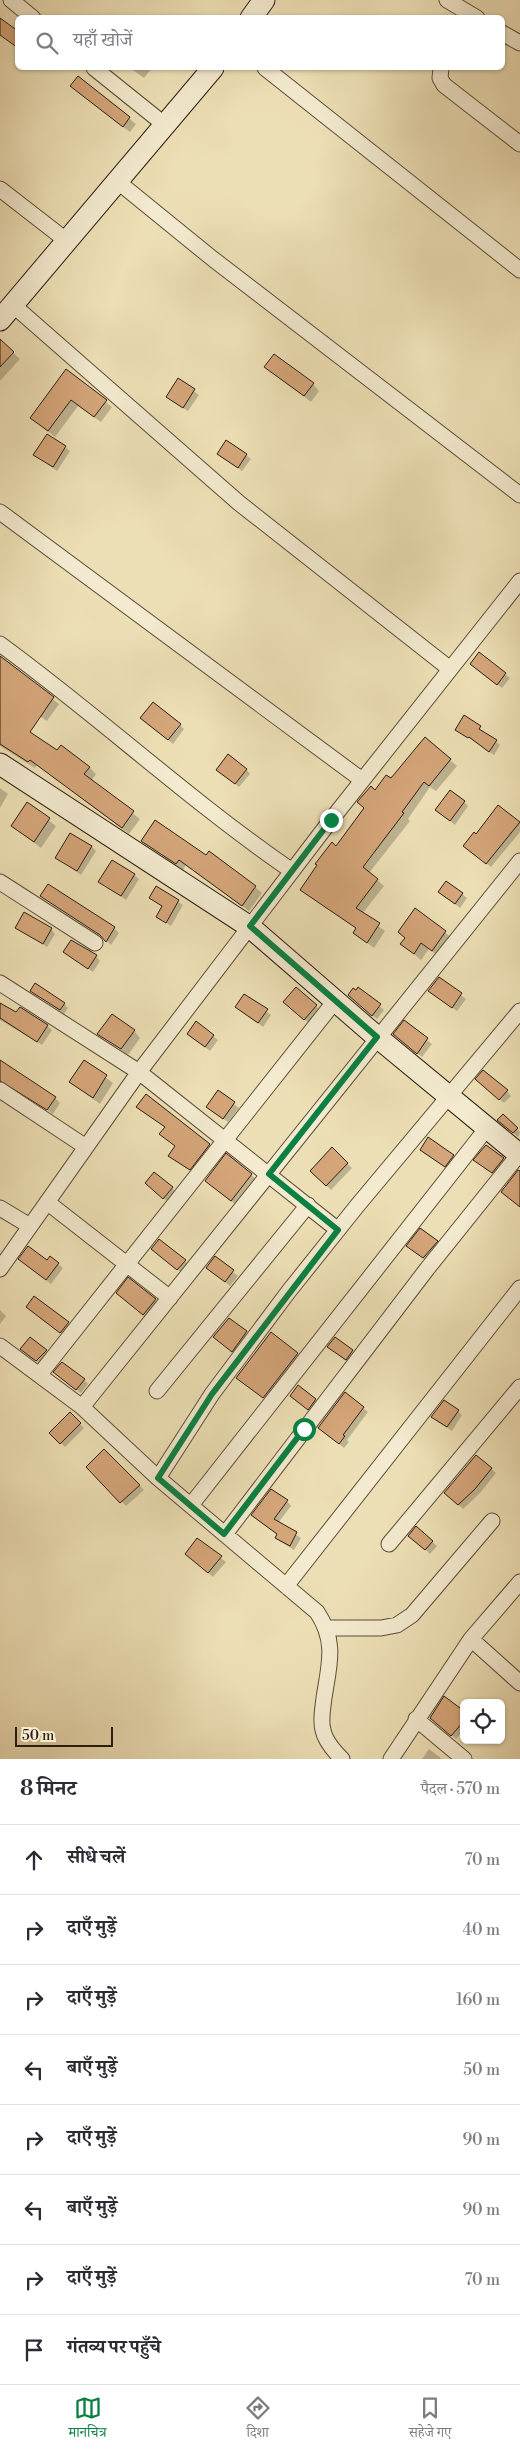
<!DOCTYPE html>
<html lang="hi">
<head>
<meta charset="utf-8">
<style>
	body { margin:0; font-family:"Libre Bodoni","Noto Serif Devanagari",serif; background:#f7f7f7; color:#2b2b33 }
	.controls { position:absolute; right:15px; bottom:15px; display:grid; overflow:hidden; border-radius:8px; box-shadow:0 1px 4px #0004 }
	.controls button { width:45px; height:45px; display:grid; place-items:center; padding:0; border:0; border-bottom:1px solid #e1e1e2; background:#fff; color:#2b2b33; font:25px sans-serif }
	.scale { position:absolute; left:15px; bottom:12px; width:98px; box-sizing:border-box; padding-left:5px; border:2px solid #2c1e10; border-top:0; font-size:14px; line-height:18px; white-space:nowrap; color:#2c1e10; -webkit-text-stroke:4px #f3eacf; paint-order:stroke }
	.stop { position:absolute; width:15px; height:15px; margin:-11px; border:4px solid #0b8043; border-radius:50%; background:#fff }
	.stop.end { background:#0b8043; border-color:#fff; box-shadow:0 1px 5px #0008 }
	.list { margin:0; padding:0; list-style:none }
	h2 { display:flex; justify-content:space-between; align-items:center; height:65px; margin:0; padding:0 20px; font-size:21px }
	h2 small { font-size:16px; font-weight:400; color:#7c7c81 }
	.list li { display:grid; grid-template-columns:32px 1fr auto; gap:15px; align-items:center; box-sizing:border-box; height:70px; padding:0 20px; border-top:1px solid #e1e1e2 }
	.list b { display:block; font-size:19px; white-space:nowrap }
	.list em { font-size:16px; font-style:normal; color:#7c7c81 }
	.icon { flex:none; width:28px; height:28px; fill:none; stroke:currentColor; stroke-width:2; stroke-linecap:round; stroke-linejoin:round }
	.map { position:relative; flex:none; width:520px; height:1759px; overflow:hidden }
	.search { position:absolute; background:#fff; box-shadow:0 1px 4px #0004; left:15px; right:15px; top:15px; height:55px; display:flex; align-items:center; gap:12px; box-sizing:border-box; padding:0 18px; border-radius:8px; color:#7c7c81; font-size:19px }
	.sheet { height:625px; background:#fff }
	nav { display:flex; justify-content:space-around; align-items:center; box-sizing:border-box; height:70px; border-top:1px solid #e1e1e2; background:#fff; font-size:14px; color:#7c7c81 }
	nav a { display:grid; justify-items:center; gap:2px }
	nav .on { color:#0b8043 }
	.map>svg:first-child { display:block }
	.shadow { fill:#0003 }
	.building { fill:#d4a579; stroke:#2c1e10 }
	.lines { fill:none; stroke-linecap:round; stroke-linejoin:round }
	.street-casing { stroke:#5c4e39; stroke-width:17 }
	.secondary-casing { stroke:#2c1e10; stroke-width:23 }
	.street { stroke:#f3eacf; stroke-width:15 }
	.secondary { stroke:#f3eacf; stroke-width:21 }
	.route { stroke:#0b8043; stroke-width:6 }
</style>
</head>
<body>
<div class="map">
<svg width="520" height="1759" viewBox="0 0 520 1759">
	<rect width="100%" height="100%" fill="#eddfb5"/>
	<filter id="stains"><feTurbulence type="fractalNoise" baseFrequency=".004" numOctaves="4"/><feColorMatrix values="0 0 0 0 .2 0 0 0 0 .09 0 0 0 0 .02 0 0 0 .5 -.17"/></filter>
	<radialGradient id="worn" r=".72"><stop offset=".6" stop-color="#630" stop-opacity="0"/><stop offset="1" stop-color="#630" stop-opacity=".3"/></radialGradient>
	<!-- shadow -->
	<path class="shadow" d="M130 68H152L144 78Z
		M78 77 136 124 130 132 78 92Z
		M0 341 20 359 0 381Z
		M266 367 313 384 319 391 311 402Z
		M66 371 112 407 101 422 78 406 55 437 32 418Z
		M179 380 199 395 188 411 172 401Z
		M65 447 70 451 57 471 35 455Z
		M218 454 246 455 251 459 242 471Z
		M479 654 510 678 502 688 471 664Z
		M0 658 59 704 47 721 0 689Z
		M0 714 58 751 89 767 96 774 91 781 140 819 129 834 37 765 35 768 0 746Z
		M465 717 500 745 494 755 456 729Z
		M146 722 180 725 184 729 173 744Z
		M425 739 457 766 436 791 430 787 408 819 410 821 369 873 384 886 362 914 385 931 374 948 354 933 357 929 302 890 336 847 375 791 391 780Z
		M246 769 250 774 239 787 222 774Z
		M0 788 8 794 0 808Z
		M464 802 468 806 455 825 437 810Z
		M27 804 56 826 41 848 12 826Z
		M498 807 520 823V832L491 867 469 850 476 836Z
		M142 841 206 857 255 887 262 893 249 911 186 865 183 870Z
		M91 846 96 851 81 875 57 858Z
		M134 875 139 879 126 900 100 882Z
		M156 888 183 905 171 926 158 917 163 907 150 898Z
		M440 892 462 894 467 898 460 908Z
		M41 896 114 928 119 933 111 945 104 938Z
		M416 910 452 938 439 957 429 949 421 960 402 944Z
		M17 927 51 929 55 934 47 947Z
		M64 952 96 956 100 961 93 972Z
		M439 979 466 999 457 1011 434 995Z
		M296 989 320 1010 309 1023 289 1006Z
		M358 989 384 1010 377 1019 354 999Z
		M32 991 64 1004 68 1008 64 1014Z
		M245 995 271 1015 263 1027 237 1007Z
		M0 1004 16 1014 20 1008 47 1026 52 1030 42 1045 0 1020Z
		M404 1022 432 1044 422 1057 399 1038Z
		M196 1023 218 1040 210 1051 193 1038Z
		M134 1031 140 1038 128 1055 99 1034Z
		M84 1061 113 1083 100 1104 70 1082Z
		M0 1062 55 1098 60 1103 53 1114 12 1087 0 1084Z
		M481 1084 507 1091 511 1096 504 1103Z
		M218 1092 239 1108 228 1122 212 1111Z
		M146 1096 186 1125 215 1150 196 1174 170 1156 176 1147 161 1134 166 1128 138 1107Z
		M503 1116 520 1132 518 1137 503 1124Z
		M332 1149 352 1168 331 1190 311 1171Z
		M421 1150 453 1156 458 1160 450 1170Z
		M227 1155 256 1179 236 1205 210 1185Z
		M503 1159 507 1163 497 1177 475 1160Z
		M151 1187 172 1188 176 1192 168 1202Z
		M437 1242 441 1246 428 1262 412 1250Z
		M157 1253 185 1261 189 1265 182 1273Z
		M50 1258 63 1268 51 1284 24 1263 47 1262Z
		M215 1258 238 1276 230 1286 212 1272Z
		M117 1293 155 1300 161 1306 150 1321Z
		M35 1298 72 1327 65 1336 32 1311Z
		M0 1310 6 1316 0 1324Z
		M229 1319 253 1339 239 1357 214 1337Z
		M271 1334 302 1358 268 1401 242 1382Z
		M30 1338 50 1355 41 1365 26 1354Z
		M335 1339 357 1355 350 1364 328 1347Z
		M59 1376 84 1380 88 1384 81 1393Z
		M298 1387 320 1404 313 1413 291 1396Z
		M345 1394 368 1412 347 1440 349 1442 344 1448 319 1428Z
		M458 1411 462 1415 452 1431 437 1421Z
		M70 1414 84 1428 65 1447 51 1433Z
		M104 1451 144 1490 126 1506 88 1467Z
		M476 1456 496 1473 480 1493 463 1509 446 1493Z
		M287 1501 291 1506 278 1523 301 1538 294 1550 281 1542 277 1538 278 1535 253 1515Z
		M417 1528 437 1546 430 1554 410 1535Z
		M197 1540 226 1562 213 1577 191 1558Z
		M464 1713V1730L456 1739 436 1722Z
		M429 1749 442 1759H422Z"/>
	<!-- building -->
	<path class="building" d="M0 18 18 31V48L0 35Z
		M78 76 130 117 123 127 70 86Z
		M0 339 14 352 0 367Z
		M274 354 314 383 304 396 264 367Z
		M66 369 107 400 94 417 71 400 48 431 30 418Z
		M178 378 195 389 183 408 166 397Z
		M47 434 66 446 53 467 33 455Z
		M226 440 247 454 238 468 217 454Z
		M479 652 506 673 497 685 470 664Z
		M0 656 54 697 30 732 57 750 61 745 90 767 84 774 134 811 122 828 30 760 28 762 0 744Z
		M153 702 181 724 168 740 140 718Z
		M464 715 481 726 479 729 497 740 489 752 469 737 468 738 455 730Z
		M425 737 451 759 429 786 424 782 402 812 404 813 363 867 378 879 356 908 380 923 367 943 353 933 356 928 300 890 317 865 315 864 332 842 336 846 364 808 357 802 371 786 375 790 386 775 391 778Z
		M228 754 247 769 235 784 216 770Z
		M450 790 465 801 450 821 435 810Z
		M27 802 50 818 34 842 11 826Z
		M498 805 520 822 486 864 463 846 474 832 476 834Z
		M155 820 206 855 209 851 256 886 242 906 179 860 176 864 141 841Z
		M70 833 92 846 77 871 55 858Z
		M112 860 135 874 121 896 98 882Z
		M446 881 463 893 455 904 438 892Z
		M48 884 115 927 106 942 100 935 40 896Z
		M156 886 179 900 166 923 156 917 162 906 149 898Z
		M415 908 446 931 432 951 421 943 414 954 400 944 405 938 398 932Z
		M24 912 52 928 43 944 15 928Z
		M71 940 97 955 88 969 63 952Z
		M439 977 462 993 452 1008 428 991Z
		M35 983 65 1003 60 1010 30 991Z
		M296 987 317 1005 304 1020 283 1002Z
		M358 987 381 1004 372 1016 348 995 353 988 356 990Z
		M244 994 268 1009 258 1023 235 1007Z
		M0 1003 16 1012 20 1007 48 1025 37 1042 0 1018Z
		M112 1014 135 1030 121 1049 97 1034Z
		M404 1020 428 1038 417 1054 393 1034Z
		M196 1021 214 1035 205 1047 187 1034Z
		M0 1060 56 1097 47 1110 0 1081Z
		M84 1060 107 1075 93 1098 69 1082Z
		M483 1070 508 1090 499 1100 475 1079Z
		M218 1090 235 1102 223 1119 206 1107Z
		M146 1094 210 1144 190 1170 168 1156 175 1146 159 1134 165 1127 136 1107Z
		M503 1114 518 1128 513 1133 497 1120Z
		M428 1137 454 1155 445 1167 420 1150Z
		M486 1145 504 1158 492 1173 473 1160Z
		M332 1147 348 1163 326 1186 310 1171Z
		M226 1153 252 1174 231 1201 205 1181Z
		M518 1170 520 1171V1207L501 1192Z
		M154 1172 173 1187 163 1199 145 1183Z
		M420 1228 438 1241 423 1258 406 1246Z
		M159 1239 186 1260 177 1270 151 1249Z
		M28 1246 47 1260 50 1256 59 1263 46 1280 18 1259Z
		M215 1256 234 1270 225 1282 206 1268Z
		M128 1277 156 1299 143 1315 116 1293Z
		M34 1296 69 1322 60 1333 26 1307Z
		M229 1318 247 1331 232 1352 213 1337Z
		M271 1332 298 1353 263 1398 236 1378Z
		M30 1337 47 1350 36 1361 20 1349Z
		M335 1337 353 1350 346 1360 327 1347Z
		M62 1362 85 1379 76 1390 53 1372Z
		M298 1385 316 1399 308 1410 290 1396Z
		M345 1392 364 1407 343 1435 345 1436 339 1444 318 1428Z
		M444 1400 459 1410 447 1427 431 1417Z
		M70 1412 81 1423 60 1444 49 1433Z
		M104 1449 140 1485 120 1503 86 1467Z
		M476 1455 492 1468 475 1489 458 1505 444 1493Z
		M271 1489 288 1500 274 1519 297 1532 290 1546 275 1538 277 1534 251 1515Z
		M416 1526 433 1541 425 1550 408 1536Z
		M197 1538 222 1556 208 1573 185 1554Z
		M444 1696 464 1711V1721L451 1736 430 1718Z"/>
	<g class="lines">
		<defs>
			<path id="street" d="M11 0 33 18
				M447 0 477 18
				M502 33 520 43
				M94 68 165 125
				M265 68 520 270
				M441 68 440 78 444 85 520 144
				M117 181 213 259 520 495
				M0 189 67 241
				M13 305 239 503 450 669
				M0 512 362 780
				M0 644C100 717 190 801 292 871
				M0 882 95 943
				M0 983 139 1072 338 1230
				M0 1090 86 1147
				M47 1202 170 1298
				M0 1208 30 1226
				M0 1269 139 1072 331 820 520 581
				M0 1346 82 1407 158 1478 317 1612C337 1642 329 1665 324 1698 323 1708 320 1720 323 1730 325 1741 334 1751 342 1759
				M40 1374 335 1001
				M157 1391 308 1205
				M82 1407 520 861
				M158 1478 212 1394 289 1291 357 1206 520 1011
				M191 1505 487 1128
				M225 1534 427 1269 520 1153
				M389 1544 520 1387
				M286 1586 520 1288
				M326 1628H381L397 1625 412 1615 492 1521
				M471 1639 520 1582
				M416 1719 464 1759
				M391 1759 471 1639 520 1683"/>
			<path id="secondary" d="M251 18 264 0
				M0 320 213 68
				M0 764 250 927 377 1037 520 1155"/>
		</defs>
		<!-- street casing -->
		<use href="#street" class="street-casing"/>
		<!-- secondary casing -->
		<use href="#secondary" class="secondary-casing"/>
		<!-- street -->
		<use href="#street" class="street"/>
		<!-- secondary -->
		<use href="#secondary" class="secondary"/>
	</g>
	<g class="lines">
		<!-- route -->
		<path class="route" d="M304 1429 224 1534 158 1478 212 1394 338 1230 269 1174 377 1037 250 926 331 820"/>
	</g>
	<rect width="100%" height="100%" filter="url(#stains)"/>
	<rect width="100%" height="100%" fill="url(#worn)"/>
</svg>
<div class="controls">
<button><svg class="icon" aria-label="locate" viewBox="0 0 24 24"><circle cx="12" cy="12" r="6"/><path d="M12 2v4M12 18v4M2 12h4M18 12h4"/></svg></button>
</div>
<div class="scale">50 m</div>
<div class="stop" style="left:304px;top:1429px"></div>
<div class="stop end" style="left:331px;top:820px"></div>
<div class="search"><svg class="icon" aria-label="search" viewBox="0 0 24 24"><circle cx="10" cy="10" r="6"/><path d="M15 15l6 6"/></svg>यहाँ खोजें</div>
</div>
<section class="sheet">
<h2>8 मिनट<small>पैदल · 570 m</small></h2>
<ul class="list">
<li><svg class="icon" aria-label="ahead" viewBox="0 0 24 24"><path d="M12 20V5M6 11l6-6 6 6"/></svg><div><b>सीधे चलें</b></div><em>70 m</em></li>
<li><svg class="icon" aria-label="right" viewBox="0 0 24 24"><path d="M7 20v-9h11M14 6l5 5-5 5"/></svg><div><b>दाएँ मुड़ें</b></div><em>40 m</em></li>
<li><svg class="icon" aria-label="right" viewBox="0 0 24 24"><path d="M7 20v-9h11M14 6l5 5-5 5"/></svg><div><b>दाएँ मुड़ें</b></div><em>160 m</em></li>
<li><svg class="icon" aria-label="left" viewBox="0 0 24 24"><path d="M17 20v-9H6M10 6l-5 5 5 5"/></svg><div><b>बाएँ मुड़ें</b></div><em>50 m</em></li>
<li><svg class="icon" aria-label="right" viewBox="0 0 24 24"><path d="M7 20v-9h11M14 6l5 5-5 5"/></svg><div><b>दाएँ मुड़ें</b></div><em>90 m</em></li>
<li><svg class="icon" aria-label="left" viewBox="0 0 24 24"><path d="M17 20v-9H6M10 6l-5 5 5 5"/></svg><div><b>बाएँ मुड़ें</b></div><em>90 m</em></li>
<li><svg class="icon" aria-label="right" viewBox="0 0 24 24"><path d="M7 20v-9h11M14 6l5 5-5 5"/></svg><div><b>दाएँ मुड़ें</b></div><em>70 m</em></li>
<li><svg class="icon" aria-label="arrive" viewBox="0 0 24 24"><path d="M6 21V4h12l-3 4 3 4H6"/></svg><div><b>गंतव्य पर पहुँचे</b></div></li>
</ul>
</section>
<nav>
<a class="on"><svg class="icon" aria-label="map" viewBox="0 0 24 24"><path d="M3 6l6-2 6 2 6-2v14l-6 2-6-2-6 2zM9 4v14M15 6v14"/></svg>मानचित्र</a>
<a><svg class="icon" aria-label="directions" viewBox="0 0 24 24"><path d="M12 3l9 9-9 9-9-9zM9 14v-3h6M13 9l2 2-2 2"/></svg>दिशा</a>
<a><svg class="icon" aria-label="saved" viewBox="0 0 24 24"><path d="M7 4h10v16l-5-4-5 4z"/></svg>सहेजे गए</a>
</nav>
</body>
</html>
